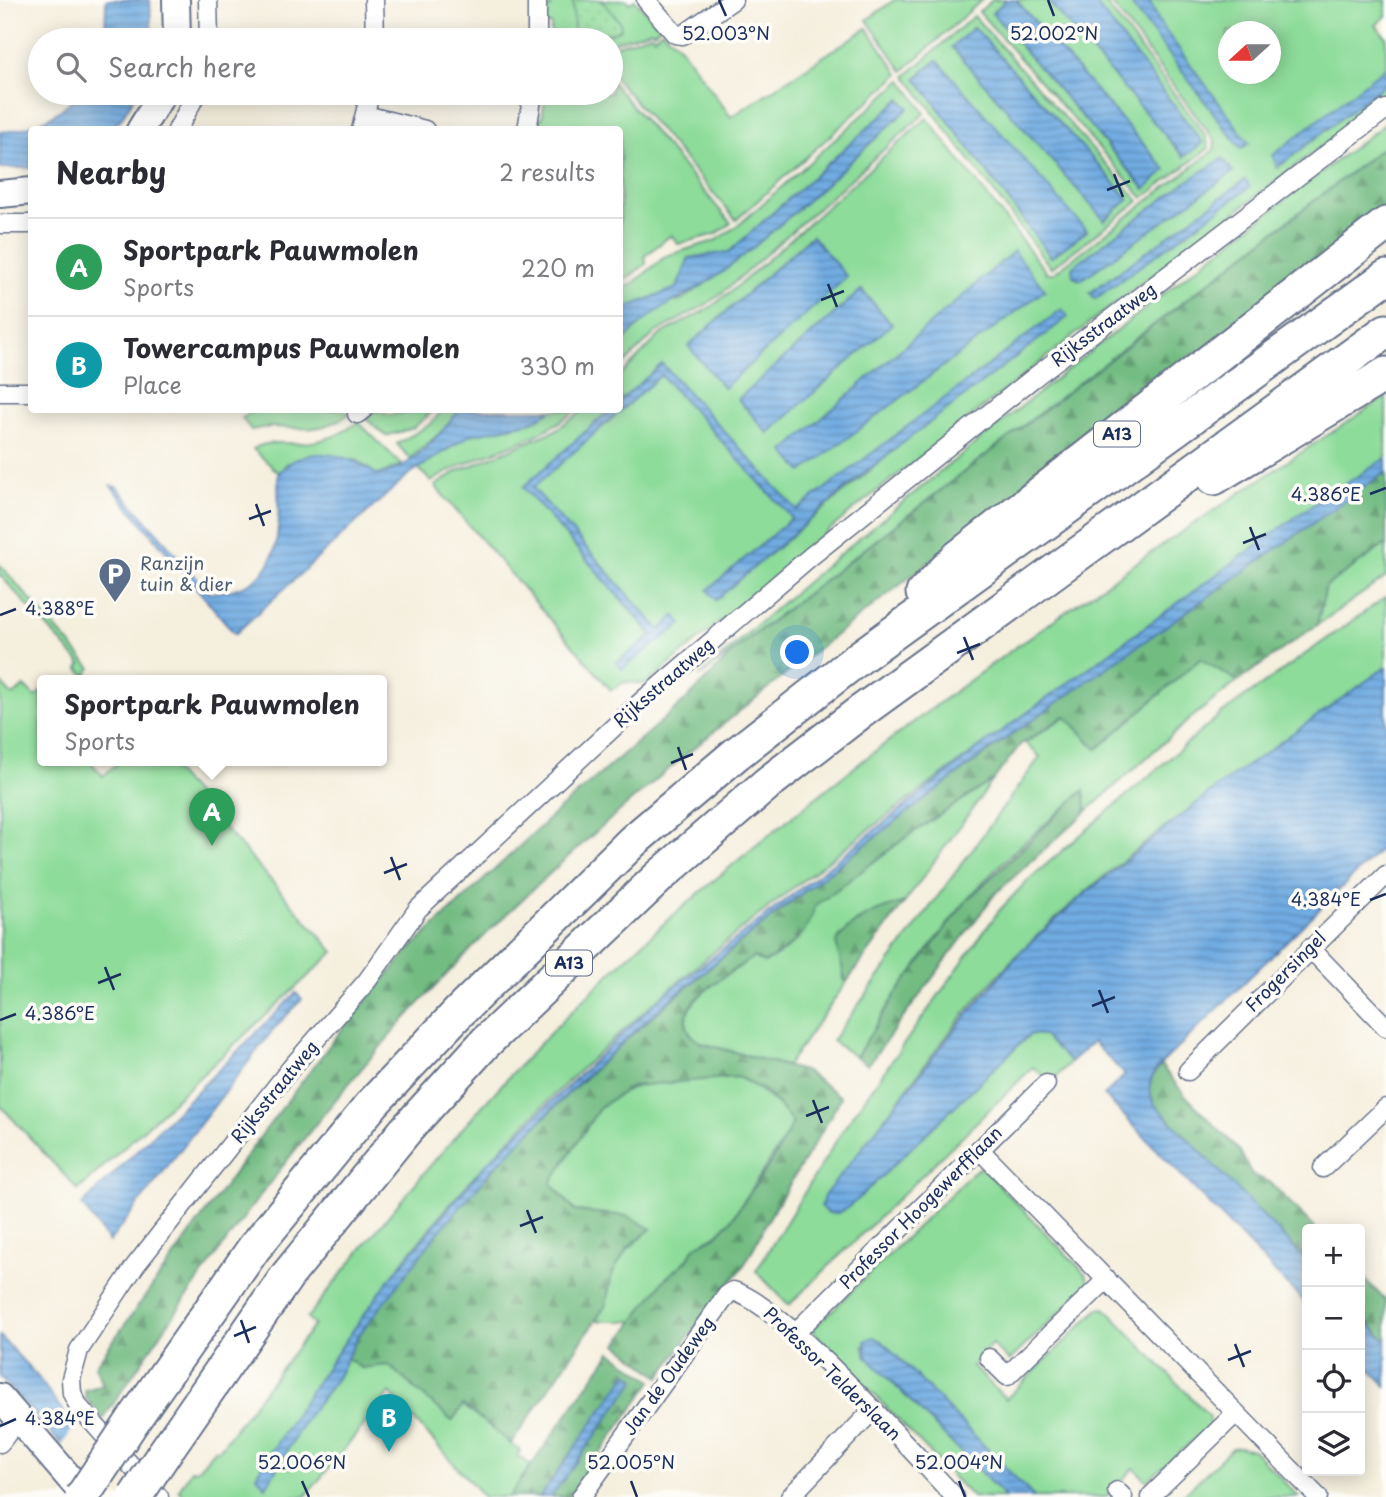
<!DOCTYPE html>
<html lang="en">
<head>
<meta charset="utf-8">
<style>
	body { margin:0; font-family:"Playpen Sans",sans-serif; background:#f7f7f7; color:#2b2b33 }
	.controls { position:absolute; right:21px; bottom:21px; display:grid; overflow:hidden; border-radius:7px; box-shadow:0 4px 18px #0003 }
	.controls button { width:63px; height:63px; display:grid; place-items:center; padding:0; border:0; border-bottom:2px solid #e1e1e2; background:#fff; color:#2b2b33; font:35px sans-serif }
	.compass { position:absolute; left:1218px; top:21px; width:63px; height:63px; border-radius:50%; background:#fff; box-shadow:0 4px 18px #0003; rotate:249deg }
	.you { position:absolute; left:798px; top:653px; width:24px; height:24px; margin:-18px; border:5px solid #fff; border-radius:50%; background:#1a73e8; box-shadow:0 0 0 10px #1a73e833 }
	.badge { display:grid; place-items:center; width:46px; height:46px; border-radius:50%; background:#111827; color:#fff; font-size:23px; font-weight:700 }
	.pin { position:absolute; translate:-50% -58px; filter:drop-shadow(0 2px 4px #0008) }
	.pin::after { content:''; position:absolute; top:37px; width:24px; height:21px; background:inherit; clip-path:polygon(0 0,100% 0,50% 100%) }
	.popup { position:absolute; left:37px; top:675px; width:350px; height:91px; box-sizing:border-box; display:grid; place-content:center; border-radius:7px; background:#fff; filter:drop-shadow(0 2px 5px #0005); font-size:23px; white-space:nowrap; color:#7c7c81 }
	.popup b { font-size:26px; color:#2b2b33 }
	.popup::after { content:''; position:absolute; left:50%; top:100%; margin-left:-14px; border:14px solid transparent; border-top-color:#fff }
	.list { margin:0; padding:0; list-style:none }
	h2 { display:flex; justify-content:space-between; align-items:center; height:91px; margin:0; padding:0 28px; font-size:30px }
	h2 small { font-size:23px; font-weight:400; color:#7c7c81 }
	.list li { display:grid; grid-template-columns:46px 1fr auto; gap:21px; align-items:center; box-sizing:border-box; height:98px; padding:0 28px; border-top:2px solid #e1e1e2 }
	.list b { display:block; font-size:26px; white-space:nowrap }
	.list p { margin:0; font-size:23px; white-space:nowrap; color:#7c7c81 }
	.list em { font-size:23px; font-style:normal; color:#7c7c81 }
	.icon { flex:none; width:38px; height:38px; fill:none; stroke:currentColor; stroke-width:2; stroke-linecap:round; stroke-linejoin:round }
	.map { position:relative; flex:none; width:1386px; height:1497px; overflow:hidden }
	.search { position:absolute; background:#fff; box-shadow:0 4px 18px #0003; left:28px; top:28px; width:595px; height:77px; display:flex; align-items:center; gap:18px; box-sizing:border-box; padding:0 24px; border-radius:38px; color:#7c7c81; font-size:26px }
	.panel { position:absolute; background:#fff; box-shadow:0 4px 18px #0003; left:28px; top:126px; width:595px; height:287px; border-radius:7px }
	.map>svg:first-child { display:block }
	.grass { fill:#8ddc9a; stroke:#54867c; stroke-width:2; fill-rule:evenodd }
	.forest { fill:url(#forest-firs); stroke:#467670; stroke-width:2 }
	.park { fill:url(#park-dots); stroke:#54867c; stroke-width:2 }
	.water { fill:url(#water-rules); stroke:#466ea0; stroke-width:2 }
	.pier { fill:#f5efde }
	.lines { fill:none; stroke-linecap:round; stroke-linejoin:round }
	.street-casing { stroke:#67728b; stroke-width:21 }
	.secondary-casing { stroke:#67728b; stroke-width:30 }
	.highway-casing { stroke:#67728b; stroke-width:37 }
	.street { stroke:#fff; stroke-width:18 }
	.secondary { stroke:#fff; stroke-width:26 }
	.highway { stroke:#fff; stroke-width:33 }
	.highway-bridge-casing { stroke:#67728b; stroke-width:37; stroke-linecap:butt }
	.highway-bridge { stroke:#fff; stroke-width:33 }
	.ticks { fill:none; stroke:#1b2f5e; stroke-width:2.5 }
	.labels { text-anchor:middle; stroke-width:7; stroke-linejoin:round; paint-order:stroke }
	.shield { fill:#fdfcf7; stroke:#5f6c8c; stroke-width:2 }
	.shield-label { font-size:16px; font-weight:bold; fill:#1b2f5e }
	.street-label { font-size:18px; fill:#1b2f5e; stroke:#fdfcf7 }
	.service-label { font-size:18px; fill:#4e5e75; stroke:#fdfcf7; text-anchor:start }
	.ticks-label { font-size:18px; text-anchor:middle; fill:#1b2f5e; stroke:#fdfcf7; stroke-width:7; stroke-linejoin:round; paint-order:stroke }
</style>
</head>
<body>
<div class="map">
<svg width="1386" height="1497" viewBox="0 0 1386 1497">
	<defs>
		<pattern id="forest-firs" width="22" height="20" patternUnits="userSpaceOnUse" patternTransform="scale(1.75)"><rect width="22" height="20" fill="#72bc82"/><path d="M5 1l3.5 6h-7zM16 11l3.5 6h-7z" fill="#5d996e"/></pattern>
		<pattern id="park-dots" width="8" height="8" patternUnits="userSpaceOnUse" patternTransform="scale(1.75)"><rect width="8" height="8" fill="#8ddc9a"/><path d="M2 2h.1M6 6h.1" fill="none" stroke="#79bd87" stroke-width="1.8" stroke-linecap="round"/></pattern>
		<pattern id="water-rules" width="6" height="5" patternUnits="userSpaceOnUse" patternTransform="scale(1.75)"><rect width="6" height="5" fill="#71ace2"/><path d="M0 2.5h6" fill="none" stroke="#5c8cba"/></pattern>
	</defs>
	<rect width="100%" height="100%" fill="#fdfcf7"/>
	<filter id="ink" filterUnits="userSpaceOnUse"><feTurbulence type="fractalNoise" baseFrequency=".0143" numOctaves="2"/><feDisplacementMap in="SourceGraphic" scale="14" xChannelSelector="R" yChannelSelector="G"/><feConvolveMatrix kernelMatrix="1 2 1 2 8 2 1 2 1" color-interpolation-filters="sRGB"/></filter>
	<filter id="wash" filterUnits="userSpaceOnUse"><feTurbulence type="fractalNoise" baseFrequency=".00686" numOctaves="4" result="noise"/><feDisplacementMap in="SourceGraphic" scale="28" xChannelSelector="R" yChannelSelector="G"/><feGaussianBlur stdDeviation="1.57" result="paint"/><feColorMatrix in="noise" values="0 0 0 0 0 0 0 0 0 0 0 0 0 0 0 0 0 1.4 0 .05"/><feComposite in="paint" operator="in"/></filter>
	<g filter="url(#wash)">
		<rect width="100%" height="100%" fill="#f5efde"/>
		<!-- grass -->
		<path class="grass" d="M550 0H627L630 3 635 0 660 27 654 32 651 30 611 43 551 40V24H545L544 9 551 8Z
			M894 0H982L903 71 867 20Z
			M992 0H1006L992 13 1145 189 1166 170 1016 0H1047L1184 157 1203 143 1093 0H1103L1206 136 1209 148 1143 198 979 12Z
			M1109 0H1128L1241 149 1159 22 1149 0H1386V16L1376 25 1386 37V67L1274 155 1277 167 1386 83V97L1100 315 858 506 646 684 625 682 611 690 435 486 456 472 554 431 584 410H610L523 487 653 636 617 662 621 668 660 630 533 488 661 375 792 518 709 590 716 599 1062 310 797 510 662 364 620 401V376L661 334 711 307 740 284 927 118 1047 273H1054L1214 150 1215 141ZM1228 32H1270V74H1228ZM1232 172 1081 280 1077 279 1072 267 1111 240ZM1245 181 1095 299 1091 292ZM811 236 846 277 688 346ZM862 290 891 324 768 433 738 399Z
			M974 16 1139 201 1051 268 906 76ZM973 28 1129 199 1105 220 952 47ZM916 78 1087 230V231L1051 257Z
			M867 28 899 74 736 220 611 73V47L651 34 654 37 662 30 680 47 731 117Z
			M902 80 925 113 728 288 707 304 655 333 620 368V347L641 320 667 304 683 299 724 271 909 108 900 99 729 252 689 258 677 288 620 310V289L631 285 666 256 717 240 741 223Z
			M611 81 731 223 716 234 678 244 671 235 645 256 646 264 620 283V130H534L536 118 542 119 546 93H611Z
			M1386 123V145L699 677C790 593 886 516 982 438 1115 331 1249 226 1386 123Z
			M1386 397V458C1272 532 1164 614 1053 694 855 837 653 986 485 1165 397 1259 326 1367 256 1475L266 1486 305 1420 337 1378 347 1358 361 1368 388 1364 452 1420 463 1404 520 1451 517 1456 531 1465 509 1497H484L390 1393 305 1497H185L179 1490 191 1470 198 1469 215 1449 218 1451 314 1325 307 1318C391 1210 477 1106 574 1009 653 929 740 857 828 788 1007 647 1195 521 1386 397Z
			M256 410H345L349 414C310 441 287 420 251 430L242 418Z
			M372 410 389 415 434 410 413 428 386 436 364 417Z
			M442 410H459L443 430 412 457 421 467 470 435 532 422 552 410H576C534 445 476 452 431 482L397 444 432 423Z
			M358 422 402 465 377 475 357 460 287 463 279 473 253 449C267 440 285 444 302 443 324 442 341 435 358 422Z
			M1386 544V577L1317 625 1326 586Z
			M0 565 91 668 87 673 93 680H89L78 668 81 664 0 575Z
			M1386 597V667C1262 756 1133 842 1023 949 950 1021 890 1116 825 1196L857 1200 1030 1034 1043 1035 1070 1062 1051 1083 1033 1067 789 1305 756 1271 846 1125 998 912 1026 882 1221 714Z
			M1200 658 1238 681 1191 718 1087 811 1083 791C1044 826 1001 860 967 900 926 950 890 1003 856 1057L832 1041 1040 757 1025 743 1066 716 1097 749Z
			M0 682 13 696 24 686 35 697 42 691V760H89L103 776 121 760H165L334 952 78 1190 0 1105Z
			M994 779 905 902 856 922 843 978 846 983 787 1066 701 1043C654 1012 730 973 755 956L764 963C788 950 810 933 814 906L908 836Z
			M738 1077C761 1089 776 1102 793 1122L788 1133 731 1220 716 1235 696 1246 686 1261 664 1280 636 1321H596C606 1305 606 1291 612 1275 619 1254 635 1243 650 1229L627 1216 574 1211 551 1183C566 1159 581 1125 602 1106 635 1075 695 1079 738 1077Z
			M981 1167 1078 1266 1087 1276 1088 1285 1009 1361 992 1344 972 1366 1006 1399 1098 1309 1105 1308 1210 1417 1209 1426 1147 1481 1134 1468 1106 1497H1034L882 1341 863 1347 867 1357 1005 1497H972L812 1330 972 1173Z
			M1240 1447 1253 1450 1299 1497H1181L1232 1448Z"/>
		<!-- forest -->
		<path class="forest" d="M1386 145V209C1232 326 1080 446 927 564 760 693 593 822 446 975 316 1110 207 1264 103 1419L86 1398 85 1390 103 1385 95 1366 260 1137 335 1038 408 951 554 814 687 699 736 649Z
			M1386 472V544L1326 586 1317 625 1238 681 1200 659 1097 749 1065 716 1020 745 994 779 908 836 815 906C810 933 788 950 764 963L754 957C730 974 654 1012 701 1043L807 1072 841 1097C820 1137 795 1174 772 1213 756 1239 748 1269 723 1289L660 1377 617 1344 664 1280 686 1261 696 1246 716 1236 731 1220 774 1158 793 1122 766 1092 738 1077 633 1086 600 1107 551 1183 575 1211 628 1216 651 1229 628 1248 612 1274 606 1305 511 1444 463 1405 452 1421 388 1365 361 1368 347 1358C383 1284 466 1197 524 1138 643 1016 777 911 913 808 1067 692 1226 580 1386 472Z
			M1084 790 1087 811 995 894 868 1065 856 1057 895 995 967 900Z
			M905 902 846 983 836 943C849 920 880 909 905 902Z
			M1161 1065 1184 1094 1240 1151 1252 1175 1270 1182 1316 1229H1307V1261L1154 1104C1147 1089 1149 1077 1161 1065Z
			M1360 1274 1386 1301V1341L1360 1315Z
			M611 1352 652 1381 569 1497H551L636 1379 628 1373 540 1497H509Z"/>
		<!-- park -->
		<path class="park" d="M573 0H601L620 22 621 29 601 37 579 38 574 33Z"/>
		<!-- water -->
		<path class="water" d="M106 0H150L152 40H105Z
			M1006 0H1016L1166 170 1145 189 992 13Z
			M1047 0H1093L1203 143 1184 157Z
			M1128 0H1149L1159 22 1249 143 1241 149Z
			M974 27 1129 199 1104 220 952 47Z
			M937 60 1087 231 1051 257 916 78Z
			M1386 67V83L1277 168 1273 155Z
			M79 93H137L121 119 110 129 32 130 31 168H0V132C31 130 59 116 79 93Z
			M900 99 909 108C849 162 790 220 725 270 686 300 650 305 620 347V310L677 288 689 258 729 252Z
			M1223 158 1233 172 1081 280 1073 276 1072 267 1186 182Z
			M1245 180 1250 187 1095 299 1090 293Z
			M812 236 847 277 724 388 688 346Z
			M1014 251 1045 290 802 472 784 451Z
			M861 290 892 324 768 433 738 399Z
			M1062 309 1068 317 865 472 716 600 708 590 792 518 661 375 533 488 660 630 675 616 682 624 622 669 617 662 653 635 523 487 610 410H620V401L662 364 797 510Z
			M459 410H552L532 422 470 435 408 475 235 634 111 486 117 487 210 593C286 588 279 536 278 474 305 442 347 453 377 475 410 471 440 435 459 410Z
			M1386 458V472L988 751 780 910 661 1007 570 1091 492 1170 438 1233 358 1336 337 1378 305 1420 266 1487 256 1475 315 1384 391 1277 484 1166 658 1000 983 745 1305 510Z
			M1386 667V844L1158 1067C1148 1079 1148 1090 1154 1104L1307 1261V1305L1104 1095 1125 1075 1093 1042 1070 1062 1043 1035 1030 1034 857 1200C846 1209 833 1222 821 1207L824 1196 956 1028 1022 950 1085 894 1213 790Z
			M296 993 302 999 273 1030 109 1242 82 1205Z
			M1360 1315 1386 1341V1386L1360 1359Z
			M0 1336 37 1376 84 1440 109 1497 0 1377Z
			M873 1337 882 1341 1034 1497H1005L867 1357 865 1341Z
			M628 1373 636 1379 551 1497H540Z"/>
		<!-- pier -->
		<path class="pier" d="M76 1424 87 1438 139 1497H104L60 1448Z"/>
	</g>
	<g filter="url(#ink)">
		<g class="lines">
			<defs>
				<path id="street" d="M208 0 209 40
					M374 0 375 40
					M646 0 675 34 683 35 733 0
					M537 40V0
					M365 115 425 130
					M177 130 197 93
					M361 130 370 93
					M527 130 533 93
					M0 224H32
					M0 392H32
					M357 414 363 410
					M1310 948 1386 1027
					M1188 1071 1386 875
					M979 1149 1318 1497
					M1323 1168 1386 1108
					M795 1333 1046 1084
					M989 1358 1007 1376 1107 1279
					M0 1443 19 1418
					M1117 1491 1123 1497
					M159 1497 79 1407 72 1393 71 1379 79 1350 135 1266 291 1068 367 981 418 909 643 700 810 557 1032 379 1386 109
					M581 1497 727 1295 733 1291C784 1305 912 1452 955 1497
					M790 1497 872 1411
					M1150 1497 1236 1413"/>
				<path id="secondary" d="M176 0 177 40
					M140 130 163 93
					M0 194 32 191
					M0 1397 86 1497"/>
				<path id="highway" d="M1214 478 1386 374
					M923 593 957 558 1386 224
					M132 1422 254 1248 373 1103 459 1012 633 841 736 754 860 657 1386 277
					M163 1455 287 1276 405 1131 485 1043 660 876 768 783 859 713 1386 331"/>
			</defs>
			<!-- street casing -->
			<use href="#street" class="street-casing"/>
			<!-- secondary casing -->
			<use href="#secondary" class="secondary-casing"/>
			<!-- highway casing -->
			<use href="#highway" class="highway-casing"/>
			<!-- street -->
			<use href="#street" class="street"/>
			<!-- secondary -->
			<use href="#secondary" class="secondary"/>
			<!-- highway -->
			<use href="#highway" class="highway"/>
			<defs>
				<path id="highway-bridge" d="M82 1497 132 1422
					M135 1497 163 1455"/>
			</defs>
			<!-- highway-bridge casing -->
			<use href="#highway-bridge" class="highway-bridge-casing"/>
			<!-- highway-bridge -->
			<use href="#highway-bridge" class="highway-bridge"/>
		</g>
	</g>
	<!-- ticks -->
	<path class="ticks" d="M719 0 726 16M1048 0 1054 16M1114 174 1123 197M1107 190 1130 181M828 284 837 307M821 300 844 291M1370 494 1386 488M256 504 264 526M249 519 271 511M1250 527 1259 550M1243 543 1266 534M0 615 16 609M964 637 973 660M957 653 980 644M678 747 686 770M671 763 693 754M391 857 400 880M384 873 407 864M1370 900 1386 894M105 967 114 990M98 983 121 974M1099 990 1108 1013M1092 1006 1115 997M0 1020 16 1014M813 1100 822 1123M806 1116 829 1107M527 1210 536 1233M520 1226 543 1217M241 1320 249 1343M234 1336 256 1327M1235 1344 1244 1367M1228 1360 1251 1351M0 1426 16 1419M302 1481 309 1497M631 1481 637 1497M959 1481 965 1497"/>
	<!-- icons -->
	<defs>
		<symbol id="parking-pin" viewBox="-11 -11 22 30"><path d="M0 17L-7.5 6A9.5 9.5 0 1 1 7.5 6Z" fill="#5c6f8a" stroke="#fdfcf7"/><path d="M-3.5-5.5H1a3.5 3.5 0 0 1 0 7H-1V5.5H-3.5ZM-1-3.4V-.6H.8a1.4 1.4 0 0 0 0-2.8Z" fill="#fff"/></symbol>
	</defs>
	<g fill-rule="evenodd">
		<use href="#parking-pin" x="96" y="555" width="38" height="52"/>
	</g>
	<g class="labels">
		<!-- shield labels -->
		<g class="shield">
			<rect x="1094" y="421.5" width="46" height="25" rx="5"/>
			<rect x="546" y="950.5" width="46" height="25" rx="5"/>
		</g>
		<g class="shield-label">
			<text x="1117" y="440">A13</text>
			<text x="569" y="969">A13</text>
		</g>
		<!-- street labels -->
		<g class="street-label">
			<text transform="translate(1104 325) rotate(-37)" y="6">Rijksstraatweg</text>
			<text transform="translate(664 683) rotate(-41)" y="6">Rijksstraatweg</text>
			<text transform="translate(1286 972) rotate(-45)" y="6">Frogersingel</text>
			<text transform="translate(275 1092) rotate(-51)" y="6">Rijksstraatweg</text>
			<text transform="translate(921 1208) rotate(-45)" y="6">Professor Hoogewerfflaan</text>
			<text transform="translate(832 1374) rotate(44)" y="6">Professor Telderslaan</text>
			<text transform="translate(669 1376) rotate(-54)" y="6">Jan de Oudeweg</text>
		</g>
		<!-- service labels -->
		<g class="service-label">
			<text x="140" y="570">Ranzijn<tspan x="140" dy="21">tuin &amp; dier</tspan></text>
		</g>
	</g>
	<g class="ticks-label">
		<text x="726" y="40">52.003°N</text>
		<text x="1054" y="40">52.002°N</text>
		<text x="1326" y="501">4.386°E</text>
		<text x="60" y="615">4.388°E</text>
		<text x="1326" y="906">4.384°E</text>
		<text x="60" y="1020">4.386°E</text>
		<text x="60" y="1425">4.384°E</text>
		<text x="302" y="1469">52.006°N</text>
		<text x="631" y="1469">52.005°N</text>
		<text x="959" y="1469">52.004°N</text>
	</g>
</svg>
<div class="controls">
<button>+</button>
<button>−</button>
<button><svg class="icon" aria-label="locate" viewBox="0 0 24 24"><circle cx="12" cy="12" r="6"/><path d="M12 2v4M12 18v4M2 12h4M18 12h4"/></svg></button>
<button><svg class="icon" aria-label="layers" viewBox="0 0 24 24"><path d="M12 4l9 5-9 5-9-5zM3 14l9 5 9-5"/></svg></button>
</div>
<svg class="compass" viewBox="-18 -18 36 36"><path d="M0-13l5 13h-10z" fill="#e53935"/><path d="M0 13l5-13h-10z" fill="#7c7c81"/></svg>
<div class="you"></div>
<div class="pin badge" style="left:212px;top:846px;background:#2e9e5b">A</div>
<div class="popup"><b>Sportpark Pauwmolen</b>Sports</div>
<div class="pin badge" style="left:389px;top:1452px;background:#0f9aa8">B</div>
<div class="search"><svg class="icon" aria-label="search" viewBox="0 0 24 24"><circle cx="10" cy="10" r="6"/><path d="M15 15l6 6"/></svg>Search here</div>
<section class="panel">
<h2>Nearby<small>2 results</small></h2>
<ul class="list">
<li><span class="badge" style="background:#2e9e5b">A</span><div><b>Sportpark Pauwmolen</b><p>Sports</p></div><em>220 m</em></li>
<li><span class="badge" style="background:#0f9aa8">B</span><div><b>Towercampus Pauwmolen</b><p>Place</p></div><em>330 m</em></li>
</ul>
</section>
</div>
</body>
</html>
